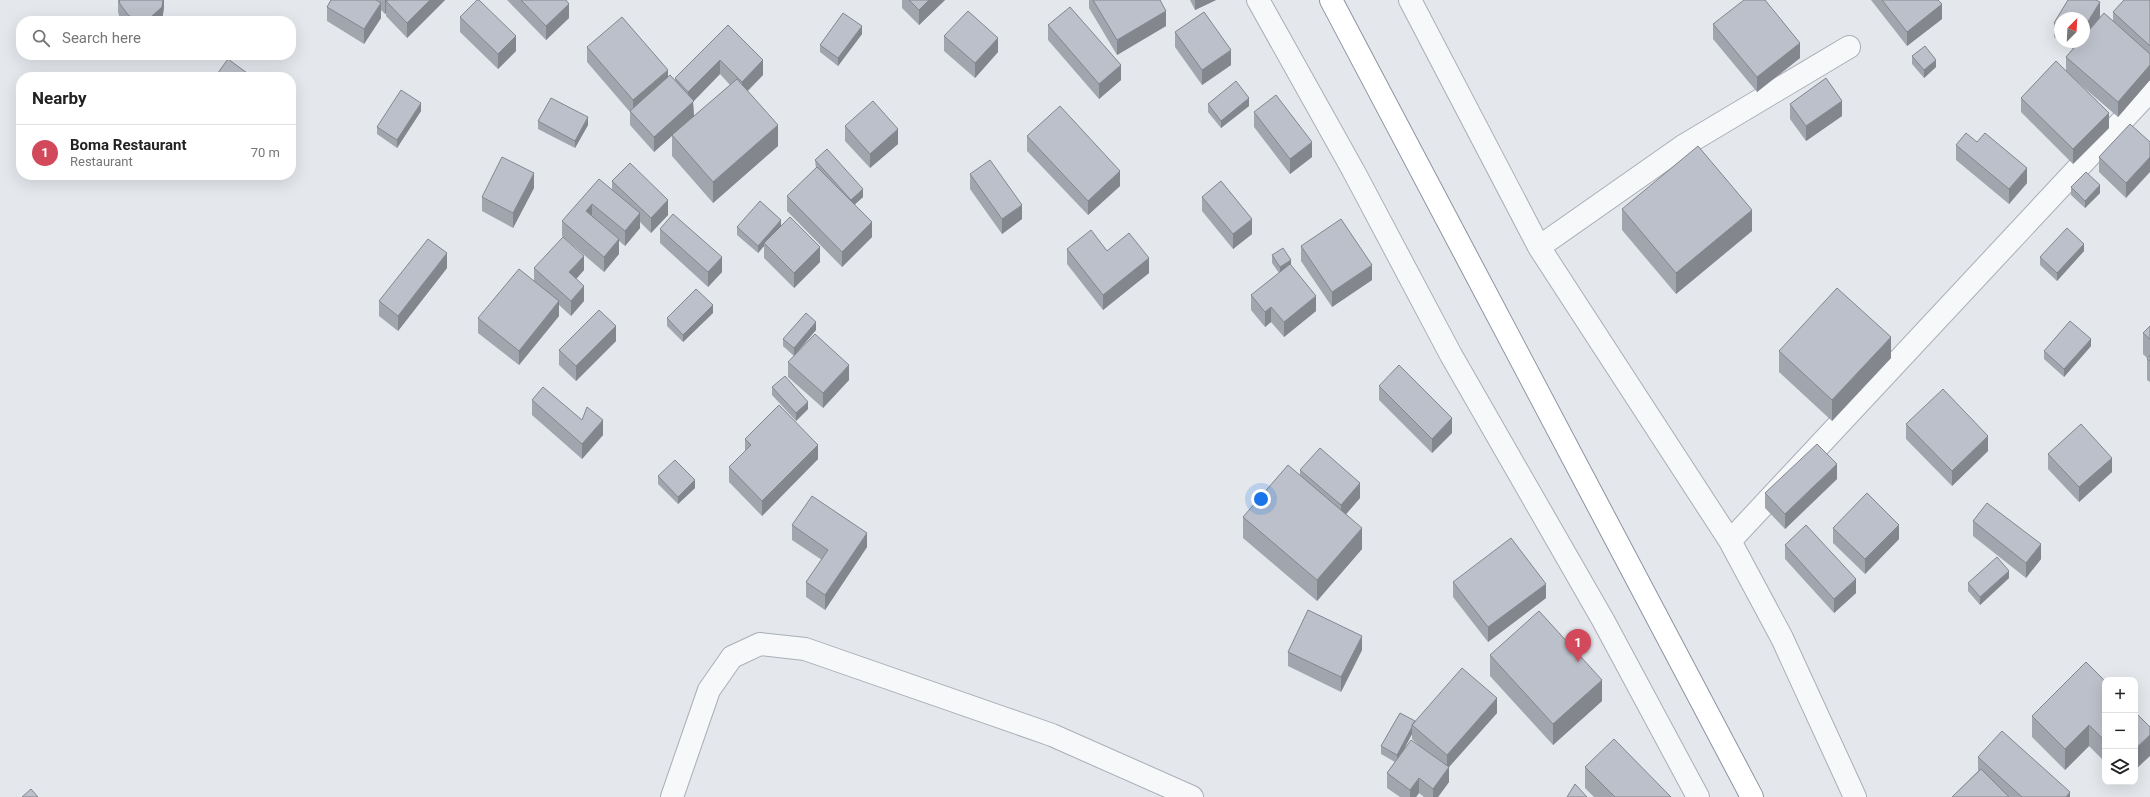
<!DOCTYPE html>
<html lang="en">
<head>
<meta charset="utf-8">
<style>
	body { margin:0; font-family:Roboto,sans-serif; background:#f6f6f6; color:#222 }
	.controls { position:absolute; right:12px; bottom:12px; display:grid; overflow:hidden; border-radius:8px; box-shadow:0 4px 16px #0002 }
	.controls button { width:36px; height:36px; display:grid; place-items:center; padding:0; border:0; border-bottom:1px solid #e0e0e0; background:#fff; color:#222; font:20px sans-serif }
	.compass { position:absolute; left:2054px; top:12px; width:36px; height:36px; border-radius:50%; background:#fff; box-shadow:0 4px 16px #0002; rotate:24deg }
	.you { position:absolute; left:1261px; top:499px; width:14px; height:14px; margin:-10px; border:3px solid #fff; border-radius:50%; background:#1a73e8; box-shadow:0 0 0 6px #1a73e833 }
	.badge { display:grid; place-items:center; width:26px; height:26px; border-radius:50%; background:#d1495b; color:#fff; font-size:13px; font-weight:700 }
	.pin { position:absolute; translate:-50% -33px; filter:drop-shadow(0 1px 2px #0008) }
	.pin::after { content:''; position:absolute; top:21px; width:14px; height:12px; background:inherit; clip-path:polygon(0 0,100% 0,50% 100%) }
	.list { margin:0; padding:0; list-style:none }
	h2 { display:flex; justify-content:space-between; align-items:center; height:52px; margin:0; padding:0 16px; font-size:17px }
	h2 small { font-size:13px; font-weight:400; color:#767676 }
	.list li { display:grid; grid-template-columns:26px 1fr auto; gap:12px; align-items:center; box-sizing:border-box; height:56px; padding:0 16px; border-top:1px solid #e0e0e0 }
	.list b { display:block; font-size:15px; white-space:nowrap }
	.list p { margin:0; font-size:13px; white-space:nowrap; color:#767676 }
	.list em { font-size:13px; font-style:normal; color:#767676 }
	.icon { flex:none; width:22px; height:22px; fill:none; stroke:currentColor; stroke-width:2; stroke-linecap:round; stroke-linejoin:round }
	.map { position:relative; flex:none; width:2150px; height:797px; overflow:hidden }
	.search { position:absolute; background:#fff; box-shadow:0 4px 16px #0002; left:16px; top:16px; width:280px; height:44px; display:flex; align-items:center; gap:10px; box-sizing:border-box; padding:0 14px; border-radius:16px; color:#767676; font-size:15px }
	.panel { position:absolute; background:#fff; box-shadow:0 4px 16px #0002; left:16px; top:72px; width:280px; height:108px; border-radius:16px }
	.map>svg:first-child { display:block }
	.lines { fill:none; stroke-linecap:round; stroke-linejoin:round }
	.minor-casing { stroke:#a9aeb7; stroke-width:24 }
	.trunk-casing { stroke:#8b94a3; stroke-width:24 }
	.minor { stroke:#f7f8fa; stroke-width:22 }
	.trunk { stroke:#fff; stroke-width:22 }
	.wall { fill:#a1a5ae; fill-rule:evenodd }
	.shaded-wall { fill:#83868d }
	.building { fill:#bbc0ca; stroke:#83868d }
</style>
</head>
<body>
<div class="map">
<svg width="2150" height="797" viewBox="0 0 2150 797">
	<rect width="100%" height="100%" fill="#e4e7ec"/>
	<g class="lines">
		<defs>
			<path id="minor" d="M1258 0 1353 170 1451 355 1603 620 1698 797
				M1410 0 1539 247 1730 541 1782 638 1855 797
				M1539 247 1683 146 1849 47
				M1730 541 2150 91
				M672 797 709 690 732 657 760 644 805 649 1052 735 1192 797"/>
			<path id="trunk" d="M1331 0 1752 797"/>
		</defs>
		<!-- minor casing -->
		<use href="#minor" class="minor-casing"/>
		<!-- trunk casing -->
		<use href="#trunk" class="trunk-casing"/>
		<!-- minor -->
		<use href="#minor" class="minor"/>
		<!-- trunk -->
		<use href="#trunk" class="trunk"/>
	</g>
	<!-- wall -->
	<path class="wall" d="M118 0H164V7L162 21H121L120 19 118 12Z
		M331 0H445L407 38 386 16V13L385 14 381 10V18L364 44 327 21V7Z
		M507 0H566L569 18 546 40Z
		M902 0H945L919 25 902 8Z
		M1089 0H1160L1166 26 1117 55 1089 8Z
		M1190 0H1216L1195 10Z
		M1871 0H1938L1942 19 1907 46Z
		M2068 0H2096L2100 2V17L2097 21 2104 13 2113 21V12L2124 0H2150V80L2118 117 2074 79 2109 113V128L2073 164 2021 112V98L2056 61 2066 71V57L2073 49 2062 42H2084V18H2060V41L2054 37V23Z
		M460 17 516 51 498 69 460 32Z
		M1713 24 1800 58 1757 92 1713 39Z
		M728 25 763 75 748 91 778 146 713 203 672 156V135L730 85 720 74 693 101 694 116 654 152 630 125V112L587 62V47L668 76 675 81V78Z
		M1048 25 1121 80 1099 99 1048 40Z
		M1175 32 1231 65 1202 85 1175 47Z
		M862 34 838 66 820 52V45Z
		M944 36 998 52 975 78 944 51Z
		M1912 56 1936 67 1924 78 1912 64Z
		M1208 104 1249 106 1221 128 1208 112Z
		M1790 104 1842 116 1806 141 1790 119Z
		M421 111 397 148 377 134V127Z
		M1254 112 1312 157 1290 174 1254 127Z
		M538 121 588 125 575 148 538 129Z
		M2130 124 2126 198 2099 172V157Z
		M845 126 898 144 870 168 845 141Z
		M1027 136 1120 186 1088 215 1027 151Z
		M1956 145 2027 183 2009 204 1956 160Z
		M815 160 863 197 855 204 872 237 842 267 787 211V196L816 168Z
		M970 174 1022 219 1002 234 970 189Z
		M612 181 668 215 651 233 640 222V228L625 246 619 241V254L604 272 562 236V221L612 190Z
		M2071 187 2100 193 2085 208 2071 195Z
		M534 188 513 228 482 211V197Z
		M1202 197 1252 234 1233 249 1202 211Z
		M1622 209 1752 231 1676 294 1622 230Z
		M737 227H781L820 262 794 288 764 258V246L758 253 737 235Z
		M660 229 722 272 708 287 660 243Z
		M1301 246 1372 280 1332 307 1301 261Z
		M1067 249 1107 251 1149 273 1103 310 1067 264Z
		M2084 251 2057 281 2040 265V257Z
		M1272 255 1291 265 1316 311 1284 337 1271 322 1265 327 1251 310V295L1279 273 1272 263Z
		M447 268 398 331 379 316V301Z
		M534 268 584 270 576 279 584 301 571 316 559 305V316L519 365 478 333V318L534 281Z
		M713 313 683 342 667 326V318Z
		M2150 326V382L2147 380V358L2143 354V333Z
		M816 330 794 356 783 346V339Z
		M616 341 576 381 559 365V350Z
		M2091 346 2064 377 2044 359V351Z
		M1779 351 1891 358 1832 421 1779 372Z
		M788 362 849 380 823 408 788 377Z
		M1379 386 1452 433 1432 453 1379 400Z
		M772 387 808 409 796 421 772 395Z
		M532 400 582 420 603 435 582 459 532 415Z
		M1906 424 1988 451 1952 486 1906 439Z
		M745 439 818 459 762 516 729 482V467L745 451Z
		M2048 454 2112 472 2079 502 2048 469Z
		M1300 470 1360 498 1346 514 1362 549 1317 601 1243 538V517L1300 476Z
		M658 476 695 488 678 504 658 484Z
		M1837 479 1785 529 1765 508V493Z
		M1973 521 2041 559 2026 578 1973 536Z
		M792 525 867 547 825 610 806 597V582L822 560 792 540Z
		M1833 528 1899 539 1865 574 1833 543Z
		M1785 545 1856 593 1834 613 1785 559Z
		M2009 578 1980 605 1968 591V583Z
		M1453 582 1546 598 1488 642 1453 597Z
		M1362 650 1341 692 1288 666V652Z
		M1490 655 1602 701 1553 745 1490 676Z
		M2105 681V762L2089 746 2065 770 2032 737V716Z
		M1497 713 1449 767V782L1438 797H1424L1419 793 1416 797H1400L1387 788V773L1395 762 1381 754V746L1415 721ZM1412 734V739L1420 747 1404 748Z
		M1978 757 2070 797H1952L1978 771Z
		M1585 767 1671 797H1594L1585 788Z"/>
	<!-- shaded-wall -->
	<path class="shaded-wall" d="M163 0H164V7L162 21H144V19Z
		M385 0H399L386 1V13L385 14Z
		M430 0H445L407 38V23Z
		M929 0H945L919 25V10Z
		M1195 0H1216L1195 10Z
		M2100 2V17L2079 52 2084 42V28Z
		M381 3V18L364 44V29Z
		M569 4V18L546 40V26Z
		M1942 4V19L1907 46V32Z
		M1166 11V26L1117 55V40Z
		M862 26V34L838 66V58Z
		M516 36V51L498 69V54Z
		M998 38V52L975 78V63Z
		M1800 43V58L1757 92V77Z
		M1231 50V65L1202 85V70Z
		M720 60V74L693 102 694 116 654 152V137L688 106V92Z
		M763 60V75L742 96V82Z
		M1936 60V67L1924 78V70Z
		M1121 65V80L1099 99V84Z
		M2150 65V80L2118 117V102Z
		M668 70V85L633 114V100Z
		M1249 98V106L1221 128V121Z
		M1842 101V116L1806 141V126Z
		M421 103V111L397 148V140Z
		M2109 113V128L2073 164V149Z
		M588 117V125L575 148V141Z
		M778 125V146L713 203V182Z
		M898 129V144L870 168V154Z
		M1312 142V157L1290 174V159Z
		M2150 157V172L2126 198V183Z
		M2027 168V183L2009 204V189Z
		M1120 171V186L1088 215V201Z
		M534 173V188L513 228V213Z
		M2100 185V193L2085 208V201Z
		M863 189V197L851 208V200Z
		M668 200V215L651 233V218Z
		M592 204V219L586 211Z
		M1022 205V219L1002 234V219Z
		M1752 210V231L1676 294V273Z
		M640 213V228L625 246V231Z
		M1252 219V234L1233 249V234Z
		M781 220V227L764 243V246L758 253V246Z
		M872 222V237L842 267V252Z
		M619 239V254L604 272V257Z
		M2084 244V251L2057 281V273Z
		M820 247V262L794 288V273Z
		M447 253V268L398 331V316Z
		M584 256V270L569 287V272Z
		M722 257V272L708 287V272Z
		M1149 258V273L1103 310V295Z
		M1291 260V268L1280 275V267Z
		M1372 265V280L1332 307V292Z
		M584 286V301L571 316V301Z
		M1316 296V311L1284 337V322Z
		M559 301V316L519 365V351Z
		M713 305V313L683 342V335Z
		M1271 307V322L1265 327V312Z
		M816 322V330L794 356V348Z
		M616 326V341L576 381V366Z
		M1891 337V358L1832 421V400Z
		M2091 339V346L2064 377V369Z
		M849 365V380L823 408V393Z
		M808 402V409L796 421V413Z
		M1452 418V433L1432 453V439Z
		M603 420V435L582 459V444Z
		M1988 436V451L1952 486V471Z
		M818 445V459L762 516V501Z
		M2112 458V472L2079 502V487Z
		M1837 464V479L1785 529V514Z
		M695 480V488L678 504V497Z
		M1360 483V498L1341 520V505Z
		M1899 525V539L1865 574V559Z
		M1362 528V549L1317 601V580Z
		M867 533V547L825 610V595Z
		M2041 544V559L2026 578V563Z
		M2009 571V578L1980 605V597Z
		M1856 579V593L1834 613V599Z
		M1546 584V598L1488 642V627Z
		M1362 636V650L1341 692V677Z
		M1602 680V701L1553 745V724Z
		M1497 698V713L1449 767V782L1438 797H1433V789L1447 770V755Z
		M2089 725V746L2065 770V749Z
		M1412 727V734L1397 763V755Z
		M2150 735V756L2135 770V749Z
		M1419 778V793L1416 797H1410V790Z
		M2070 792V797H2066Z"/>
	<!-- building -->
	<path class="building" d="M119 0H163L162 7 151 17 144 19 129 16 120 4Z
		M331 0H376L381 3 364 29 327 7Z
		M388 0H430L407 23 386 1Z
		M477 0H479L516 36 498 54 460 17Z
		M521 0H566L569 4 546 26Z
		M909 0H929L919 10Z
		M1093 0H1160L1166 11 1117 40Z
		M1744 0H1765L1800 43 1757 77 1713 24Z
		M1882 0H1938L1942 4 1907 32Z
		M2068 0H2096L2100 2 2084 28V18H2060V26L2054 23Z
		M2124 0H2150V46L2113 12Z
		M1070 7 1121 65 1099 84 1048 25Z
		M968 11 998 38 975 63 944 36Z
		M1204 12 1231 50 1202 70 1175 32Z
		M843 13 862 26 838 58 820 45Z
		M2104 13 2150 54V65L2118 102 2066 57 2079 42H2084V36Z
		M622 17 668 70 633 100 587 47Z
		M728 25 763 60 742 82 720 60 688 92 675 78Z
		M1925 46 1936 60 1924 70 1912 56Z
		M228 59 247 73 244 77H215Z
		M2056 61 2109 113 2073 149 2021 98Z
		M670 75 694 101 654 137 630 111Z
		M1826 78 1842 101 1806 126 1790 104Z
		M737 79 778 125 713 182 672 135Z
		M1236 81 1249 98 1221 121 1208 104Z
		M401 90 421 103 397 140 377 127Z
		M1276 95 1312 142 1290 159 1254 112Z
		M551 98 588 117 575 141 538 121Z
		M873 101 898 129 870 154 845 126Z
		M1060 106 1120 171 1088 201 1027 136Z
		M2130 124 2150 142V157L2126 183 2099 157Z
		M1966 133 1977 142 1985 133 2027 168 2009 189 1956 145Z
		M1698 146 1752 210 1676 273 1622 209Z
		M827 149 863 189 851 200 815 160Z
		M502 157 534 173 513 213 482 197Z
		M990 160 1022 205 1002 219 970 174Z
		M630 163 668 200 651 218 612 181Z
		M817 167 872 222 842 252 787 196Z
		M2086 172 2100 185 2085 201 2071 187Z
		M599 179 640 213 625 231 592 204 586 211 619 239 604 257 562 221Z
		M1221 181 1252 219 1233 234 1202 197Z
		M760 201 781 220 758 246 737 227Z
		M673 214 722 257 708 272 660 229Z
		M790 217 820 247 794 273 764 243Z
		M1341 219 1372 265 1332 292 1301 246Z
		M2067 228 2084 244 2057 273 2040 257Z
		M1091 230 1107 251 1129 233 1149 258 1103 295 1067 249Z
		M563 237 584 256 569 272 584 286 571 301 534 268Z
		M428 239 447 253 398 316 379 301Z
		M1283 248 1291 260 1280 267 1272 255Z
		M1290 264 1316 296 1284 322 1271 307 1265 312 1251 295Z
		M519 269 559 301 519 351 478 318Z
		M1837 288 1891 337 1832 400 1779 351Z
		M696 289 713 305 683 335 667 318Z
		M599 310 616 326 576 366 559 350Z
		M806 313 816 322 794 348 783 339Z
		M2070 321 2091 339 2064 369 2044 351Z
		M2150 326V339L2143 333Z
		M815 334 849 365 823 393 788 362Z
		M2150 355V361L2147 359Z
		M1399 365 1452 418 1432 439 1379 386Z
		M785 376 808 402 796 413 772 387Z
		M543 387 582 420 587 407 603 420 582 444 532 400Z
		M1943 389 1988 436 1952 471 1906 424Z
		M779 405 818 445 762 501 729 467 751 445 745 439Z
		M2081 424 2112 458 2079 487 2048 454Z
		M1817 444 1837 464 1785 514 1765 493Z
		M1320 448 1360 483 1341 505 1300 470Z
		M675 460 695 480 678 497 658 476Z
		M1288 465 1362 528 1317 580 1243 517Z
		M1867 493 1899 525 1865 559 1833 528Z
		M812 496 867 533 825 595 806 582 828 550 792 525Z
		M1987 503 2041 544 2026 563 1973 521Z
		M1806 525 1856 579 1834 599 1785 545Z
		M1511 538 1546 584 1488 627 1453 582Z
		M1997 557 2009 571 1980 597 1968 583Z
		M1308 610 1362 636 1341 677 1288 652Z
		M1539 611 1602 680 1553 724 1490 655Z
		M2086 662 2105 681V741L2089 725 2065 749 2032 716Z
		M1462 668 1497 698 1447 755 1412 725Z
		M2135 712 2150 727V735L2135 749Z
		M1400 713 1415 721 1412 725V727L1397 755 1381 746Z
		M2002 731 2070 792 2066 797H2022L1978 757Z
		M1614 739 1671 797H1615L1585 767Z
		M1411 740 1449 767 1433 789 1419 778 1410 790 1387 773Z
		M1981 769 2009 797H1952Z
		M1575 784 1587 797H1567Z
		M31 789 38 797H22Z"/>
</svg>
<div class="controls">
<button>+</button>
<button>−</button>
<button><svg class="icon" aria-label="layers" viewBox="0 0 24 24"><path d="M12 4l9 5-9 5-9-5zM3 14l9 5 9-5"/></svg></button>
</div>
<svg class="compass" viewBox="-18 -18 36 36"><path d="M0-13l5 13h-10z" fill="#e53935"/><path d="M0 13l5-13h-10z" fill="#767676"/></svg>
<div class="you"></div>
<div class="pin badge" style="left:1578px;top:662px">1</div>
<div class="search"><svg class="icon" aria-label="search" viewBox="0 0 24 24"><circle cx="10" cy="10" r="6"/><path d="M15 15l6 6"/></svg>Search here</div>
<section class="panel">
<h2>Nearby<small></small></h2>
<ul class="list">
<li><span class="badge">1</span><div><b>Boma Restaurant</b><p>Restaurant</p></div><em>70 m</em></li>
</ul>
</section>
</div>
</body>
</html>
